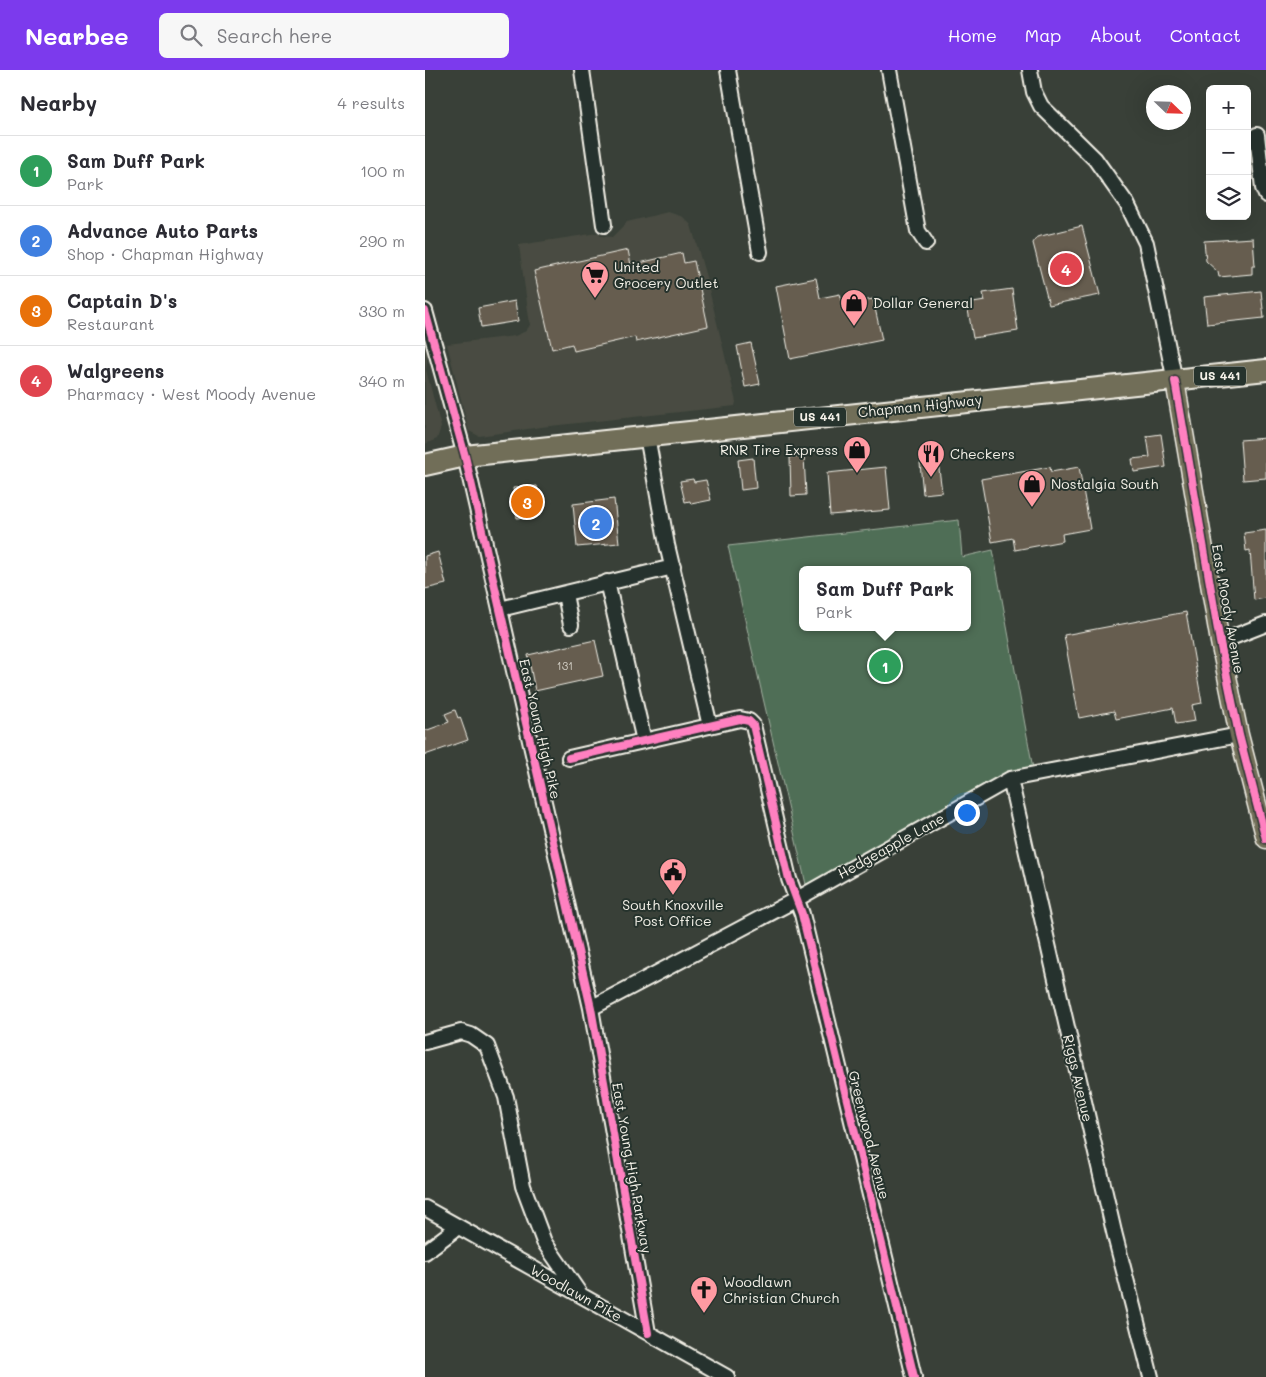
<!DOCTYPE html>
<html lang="en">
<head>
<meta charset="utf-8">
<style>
	body { margin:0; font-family:Mali,sans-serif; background:#f7f7f7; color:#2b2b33 }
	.controls { position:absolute; right:15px; top:15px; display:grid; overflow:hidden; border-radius:8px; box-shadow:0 5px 20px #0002 }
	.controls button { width:45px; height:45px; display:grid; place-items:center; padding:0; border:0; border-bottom:1px solid #e1e1e2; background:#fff; color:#2b2b33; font:25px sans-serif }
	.compass { position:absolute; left:721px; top:15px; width:45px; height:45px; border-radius:50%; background:#fff; box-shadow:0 5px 20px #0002; rotate:113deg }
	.you { position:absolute; left:541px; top:742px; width:18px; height:18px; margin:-12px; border:4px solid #fff; border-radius:50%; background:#1a73e8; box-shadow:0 0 0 8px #1a73e833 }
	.badge { display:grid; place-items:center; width:32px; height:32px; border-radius:50%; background:#7c3aed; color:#fff; font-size:16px; font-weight:700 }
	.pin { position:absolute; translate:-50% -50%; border:2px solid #fff; box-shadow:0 1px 5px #0006 }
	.popup { position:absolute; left:374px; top:496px; width:172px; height:65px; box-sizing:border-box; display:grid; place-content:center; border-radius:8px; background:#fff; filter:drop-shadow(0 1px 4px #0005); font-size:16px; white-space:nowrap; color:#7c7c81 }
	.popup b { font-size:19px; color:#2b2b33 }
	.popup::after { content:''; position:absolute; left:50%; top:100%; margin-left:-10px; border:10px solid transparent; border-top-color:#fff }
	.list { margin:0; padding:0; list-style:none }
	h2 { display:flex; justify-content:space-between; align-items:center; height:65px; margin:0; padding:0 20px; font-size:21px }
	h2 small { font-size:16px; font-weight:400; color:#7c7c81 }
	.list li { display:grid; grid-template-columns:32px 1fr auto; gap:15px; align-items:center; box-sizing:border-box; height:70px; padding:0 20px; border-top:1px solid #e1e1e2 }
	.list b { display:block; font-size:19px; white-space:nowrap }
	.list p { margin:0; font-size:16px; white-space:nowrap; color:#7c7c81 }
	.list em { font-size:16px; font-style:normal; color:#7c7c81 }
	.icon { flex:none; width:28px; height:28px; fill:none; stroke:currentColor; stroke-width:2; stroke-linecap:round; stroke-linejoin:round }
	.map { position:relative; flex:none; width:841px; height:1307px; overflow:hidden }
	header { display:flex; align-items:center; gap:30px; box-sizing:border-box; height:70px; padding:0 25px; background:#7c3aed; color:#fff }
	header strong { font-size:24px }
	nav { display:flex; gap:28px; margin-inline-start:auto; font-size:18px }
	.search { width:350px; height:45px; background:#f7f7f7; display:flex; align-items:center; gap:12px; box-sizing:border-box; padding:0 18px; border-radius:8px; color:#7c7c81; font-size:19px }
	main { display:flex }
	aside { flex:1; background:#fff }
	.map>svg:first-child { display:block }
	.built { fill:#494c42 }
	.green { fill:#4f6e57; stroke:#a2b0a0; fill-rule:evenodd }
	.building { fill:#665d50; stroke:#f4f1e8 }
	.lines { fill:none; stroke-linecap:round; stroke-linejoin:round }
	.minor-casing { stroke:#f4f1e8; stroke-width:18 }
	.major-casing { stroke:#f4f1e8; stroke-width:21 }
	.highway-casing { stroke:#f4f1e8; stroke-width:24 }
	.minor { stroke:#26332d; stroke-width:14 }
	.major { stroke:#716e59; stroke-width:18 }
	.highway { stroke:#716e59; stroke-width:20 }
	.cycleway-casing { stroke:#26332d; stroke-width:11 }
	.cycleway { stroke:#ff80c0; stroke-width:8 }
	.labels { text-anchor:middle; stroke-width:4; stroke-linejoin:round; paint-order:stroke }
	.number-label { font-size:11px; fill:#d0ccc2 }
	.shield { fill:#26332d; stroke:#b6b8b0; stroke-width:1 }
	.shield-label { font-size:12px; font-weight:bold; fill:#f4f1e8 }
	.poi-label { font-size:14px; fill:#f4f1e8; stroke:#26332d; text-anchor:start }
	.street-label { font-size:14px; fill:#f4f1e8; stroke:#26332d }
</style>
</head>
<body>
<header>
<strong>Nearbee</strong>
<div class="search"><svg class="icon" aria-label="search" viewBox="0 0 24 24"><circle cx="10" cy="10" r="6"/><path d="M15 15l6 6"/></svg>Search here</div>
<nav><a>Home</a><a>Map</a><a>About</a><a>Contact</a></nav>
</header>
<main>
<aside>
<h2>Nearby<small>4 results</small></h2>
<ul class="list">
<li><span class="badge" style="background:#2e9e5b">1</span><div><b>Sam Duff Park</b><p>Park</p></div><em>100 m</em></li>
<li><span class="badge" style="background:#3f7fe0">2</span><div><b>Advance Auto Parts</b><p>Shop · Chapman Highway</p></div><em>290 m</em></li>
<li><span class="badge" style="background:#e8710a">3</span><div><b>Captain D's</b><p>Restaurant</p></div><em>330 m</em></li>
<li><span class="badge" style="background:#e0444e">4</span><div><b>Walgreens</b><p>Pharmacy · West Moody Avenue</p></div><em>340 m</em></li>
</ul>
</aside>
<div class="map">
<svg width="841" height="1307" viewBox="0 0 841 1307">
	<rect width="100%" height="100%" fill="#394038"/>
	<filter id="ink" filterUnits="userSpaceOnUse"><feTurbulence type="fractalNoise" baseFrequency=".02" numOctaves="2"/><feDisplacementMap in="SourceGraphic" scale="10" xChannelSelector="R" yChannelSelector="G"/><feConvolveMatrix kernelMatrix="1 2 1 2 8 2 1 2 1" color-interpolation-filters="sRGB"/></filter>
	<g filter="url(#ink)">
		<!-- built -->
		<path class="built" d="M243 142 258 147 266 155 281 207 311 332 310 336 116 357 54 366 44 361 22 274 90 266 101 261 105 255 94 175 173 163 176 166 187 167 202 152Z
			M0 274 3 283 1 300 16 357 12 369 0 374Z"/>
		<!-- green -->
		<path class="green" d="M534 450 537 487 568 480 609 704 383 823 303 476ZM378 500H542V557H378Z"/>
		<!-- building -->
		<path class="building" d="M657 156 675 225 624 235 608 173 612 167Z
			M828 168 830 196H827V204L794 207 793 202 781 191 779 171Z
			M203 180 206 195 257 183 259 193 269 191 283 256 211 272 210 267 149 281 147 274 127 279 109 201Z
			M391 208 395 228 415 224 418 235 448 229 457 270 365 289 351 216Z
			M587 219 593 261 548 268 542 234 560 231 558 223Z
			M836 221 839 248 782 254 779 227Z
			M90 231 93 251 56 257 53 238Z
			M326 273 335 314 320 317 312 276Z
			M736 364 741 397 709 402 707 389 725 387 722 366Z
			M841 368V408L818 410 815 370Z
			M379 386 381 425 366 426 365 387Z
			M328 388 331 418 316 420 313 390Z
			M513 391 517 422 498 424 495 393Z
			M461 397 465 440 405 445 402 403Z
			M625 397 626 402 654 397 665 459 637 464 638 471 590 480 588 468 567 472 556 409Z
			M268 409 269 412 281 410 286 430 266 434 265 431 260 432 255 411Z
			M112 416 115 445 92 448 88 418Z
			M189 429 194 473 152 477 148 434Z
			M841 460V528L829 530 825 480 821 481 819 463Z
			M13 482 21 514 0 519V486Z
			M761 542 777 633 767 635 770 651 751 654 748 638 691 649 689 641 654 648 639 565Z
			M170 570 178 606 110 621 103 585Z
			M30 640 33 648 35 647 43 670 0 685V661L24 652 20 644Z"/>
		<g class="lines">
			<defs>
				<path id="minor" d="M157 0 179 155
					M303 0 335 182
					M464 0 493 161 501 173
					M605 0 609 22 616 36 670 89 702 134 721 173 750 311
					M832 65 838 118 841 125
					M0 241 40 386 166 938 223 1263
					M222 366 242 475 285 656
					M182 512 219 671
					M140 524 146 555
					M75 539 248 497
					M795 572 841 554
					M144 688 315 649 324 651 328 655 364 809 377 844 489 1307
					M585 709 689 1162 726 1307
					M166 938 372 829 585 709 814 665
					M0 972 36 962 46 965 62 976 81 1027 98 1116 119 1172 155 1224
					M0 1138 302 1307
					M0 1182 33 1157"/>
				<path id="major" d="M750 311 795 572 814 665 841 769"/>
				<path id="highway" d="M0 395 40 386 841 300"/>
			</defs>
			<!-- minor casing -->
			<use href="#minor" class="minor-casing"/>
			<!-- major casing -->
			<use href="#major" class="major-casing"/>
			<!-- highway casing -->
			<use href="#highway" class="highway-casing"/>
			<!-- minor -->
			<use href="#minor" class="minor"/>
			<!-- major -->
			<use href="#major" class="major"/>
			<!-- highway -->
			<use href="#highway" class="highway"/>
			<defs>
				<path id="cycleway" d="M0 241 40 386 166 938 223 1263
					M750 311 795 572 814 665 841 769
					M144 688 315 649 324 651 328 655 364 809 377 844 489 1307"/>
			</defs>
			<!-- cycleway casing -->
			<use href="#cycleway" class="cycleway-casing"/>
			<!-- cycleway -->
			<use href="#cycleway" class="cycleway"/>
		</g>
	</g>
	<!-- icons -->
	<defs>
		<symbol id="supermarket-pin" viewBox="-11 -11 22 30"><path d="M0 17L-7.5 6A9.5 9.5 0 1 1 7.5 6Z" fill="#ff9aa2" stroke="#26332d"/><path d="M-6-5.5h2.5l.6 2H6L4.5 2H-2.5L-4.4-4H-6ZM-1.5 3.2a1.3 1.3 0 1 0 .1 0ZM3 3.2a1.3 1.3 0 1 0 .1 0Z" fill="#111"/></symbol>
		<symbol id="shop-pin" viewBox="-11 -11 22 30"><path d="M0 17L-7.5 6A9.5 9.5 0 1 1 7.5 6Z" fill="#ff9aa2" stroke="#26332d"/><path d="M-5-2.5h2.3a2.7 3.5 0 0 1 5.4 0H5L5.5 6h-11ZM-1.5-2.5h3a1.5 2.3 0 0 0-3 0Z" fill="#111"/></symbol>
		<symbol id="restaurant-pin" viewBox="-11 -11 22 30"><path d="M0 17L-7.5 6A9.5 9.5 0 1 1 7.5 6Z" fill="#ff9aa2" stroke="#26332d"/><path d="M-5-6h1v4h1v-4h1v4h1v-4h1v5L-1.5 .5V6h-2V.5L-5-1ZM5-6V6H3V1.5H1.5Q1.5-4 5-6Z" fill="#111"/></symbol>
		<symbol id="civic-pin" viewBox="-11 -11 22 30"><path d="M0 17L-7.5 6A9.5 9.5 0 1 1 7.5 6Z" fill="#ff9aa2" stroke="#26332d"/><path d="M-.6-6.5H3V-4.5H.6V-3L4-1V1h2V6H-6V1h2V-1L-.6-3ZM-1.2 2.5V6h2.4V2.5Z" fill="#111"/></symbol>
		<symbol id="church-pin" viewBox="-11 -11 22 30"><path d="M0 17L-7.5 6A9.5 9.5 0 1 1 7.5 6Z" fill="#ff9aa2" stroke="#26332d"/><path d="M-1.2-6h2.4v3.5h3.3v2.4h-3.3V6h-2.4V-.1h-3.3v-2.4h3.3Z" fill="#111"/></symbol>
	</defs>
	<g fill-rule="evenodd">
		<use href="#supermarket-pin" x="154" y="189" width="32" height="43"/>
		<use href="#shop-pin" x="413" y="217" width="32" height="43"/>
		<use href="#shop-pin" x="416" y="364" width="32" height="43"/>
		<use href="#restaurant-pin" x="490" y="368" width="32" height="43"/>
		<use href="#shop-pin" x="591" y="398" width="32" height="43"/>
		<use href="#civic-pin" x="232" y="786" width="32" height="43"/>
		<use href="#church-pin" x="263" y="1204" width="32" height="43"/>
	</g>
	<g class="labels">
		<!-- number labels -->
		<g class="number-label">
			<text x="140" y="600">131</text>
		</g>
		<!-- shield labels -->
		<g class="shield">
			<rect x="769" y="296.5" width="52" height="19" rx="4"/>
			<rect x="369" y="337.5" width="52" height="19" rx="4"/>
		</g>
		<g class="shield-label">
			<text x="795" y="310">US 441</text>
			<text x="395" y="351">US 441</text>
		</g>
		<!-- poi labels -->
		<g class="poi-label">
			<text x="189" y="202">United<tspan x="189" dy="16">Grocery Outlet</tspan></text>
			<text x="448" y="238">Dollar General</text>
			<text x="413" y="385" text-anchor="end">RNR Tire Express</text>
			<text x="525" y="389">Checkers</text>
			<text x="626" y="419">Nostalgia South</text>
			<text x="248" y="840" text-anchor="middle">South Knoxville<tspan x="248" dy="16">Post Office</tspan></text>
			<text x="298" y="1217">Woodlawn<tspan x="298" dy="16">Christian Church</tspan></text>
		</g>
		<!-- street labels -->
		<g class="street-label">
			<text transform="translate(495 336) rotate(-6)" y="5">Chapman Highway</text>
			<text transform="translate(803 539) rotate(80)" y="5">East Moody Avenue</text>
			<text transform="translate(115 659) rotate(77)" y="5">East Young High Pike</text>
			<text transform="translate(466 776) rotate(-29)" y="5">Hedgeapple Lane</text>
			<text transform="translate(653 1008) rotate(77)" y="5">Riggs Avenue</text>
			<text transform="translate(444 1065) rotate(76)" y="5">Greenwood Avenue</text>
			<text transform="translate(207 1098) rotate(80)" y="5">East Young High Parkway</text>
			<text transform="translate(151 1223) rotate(29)" y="5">Woodlawn Pike</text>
		</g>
	</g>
</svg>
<div class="controls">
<button>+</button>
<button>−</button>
<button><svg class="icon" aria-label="layers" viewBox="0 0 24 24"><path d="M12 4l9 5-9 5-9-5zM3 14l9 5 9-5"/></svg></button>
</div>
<svg class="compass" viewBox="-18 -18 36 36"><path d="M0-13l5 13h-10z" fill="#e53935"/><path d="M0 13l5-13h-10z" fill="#7c7c81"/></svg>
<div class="you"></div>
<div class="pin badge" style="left:460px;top:596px;background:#2e9e5b">1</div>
<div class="popup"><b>Sam Duff Park</b>Park</div>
<div class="pin badge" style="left:171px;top:453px;background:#3f7fe0">2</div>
<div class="pin badge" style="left:102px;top:432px;background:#e8710a">3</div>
<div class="pin badge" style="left:641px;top:199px;background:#e0444e">4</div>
</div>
</main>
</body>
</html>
